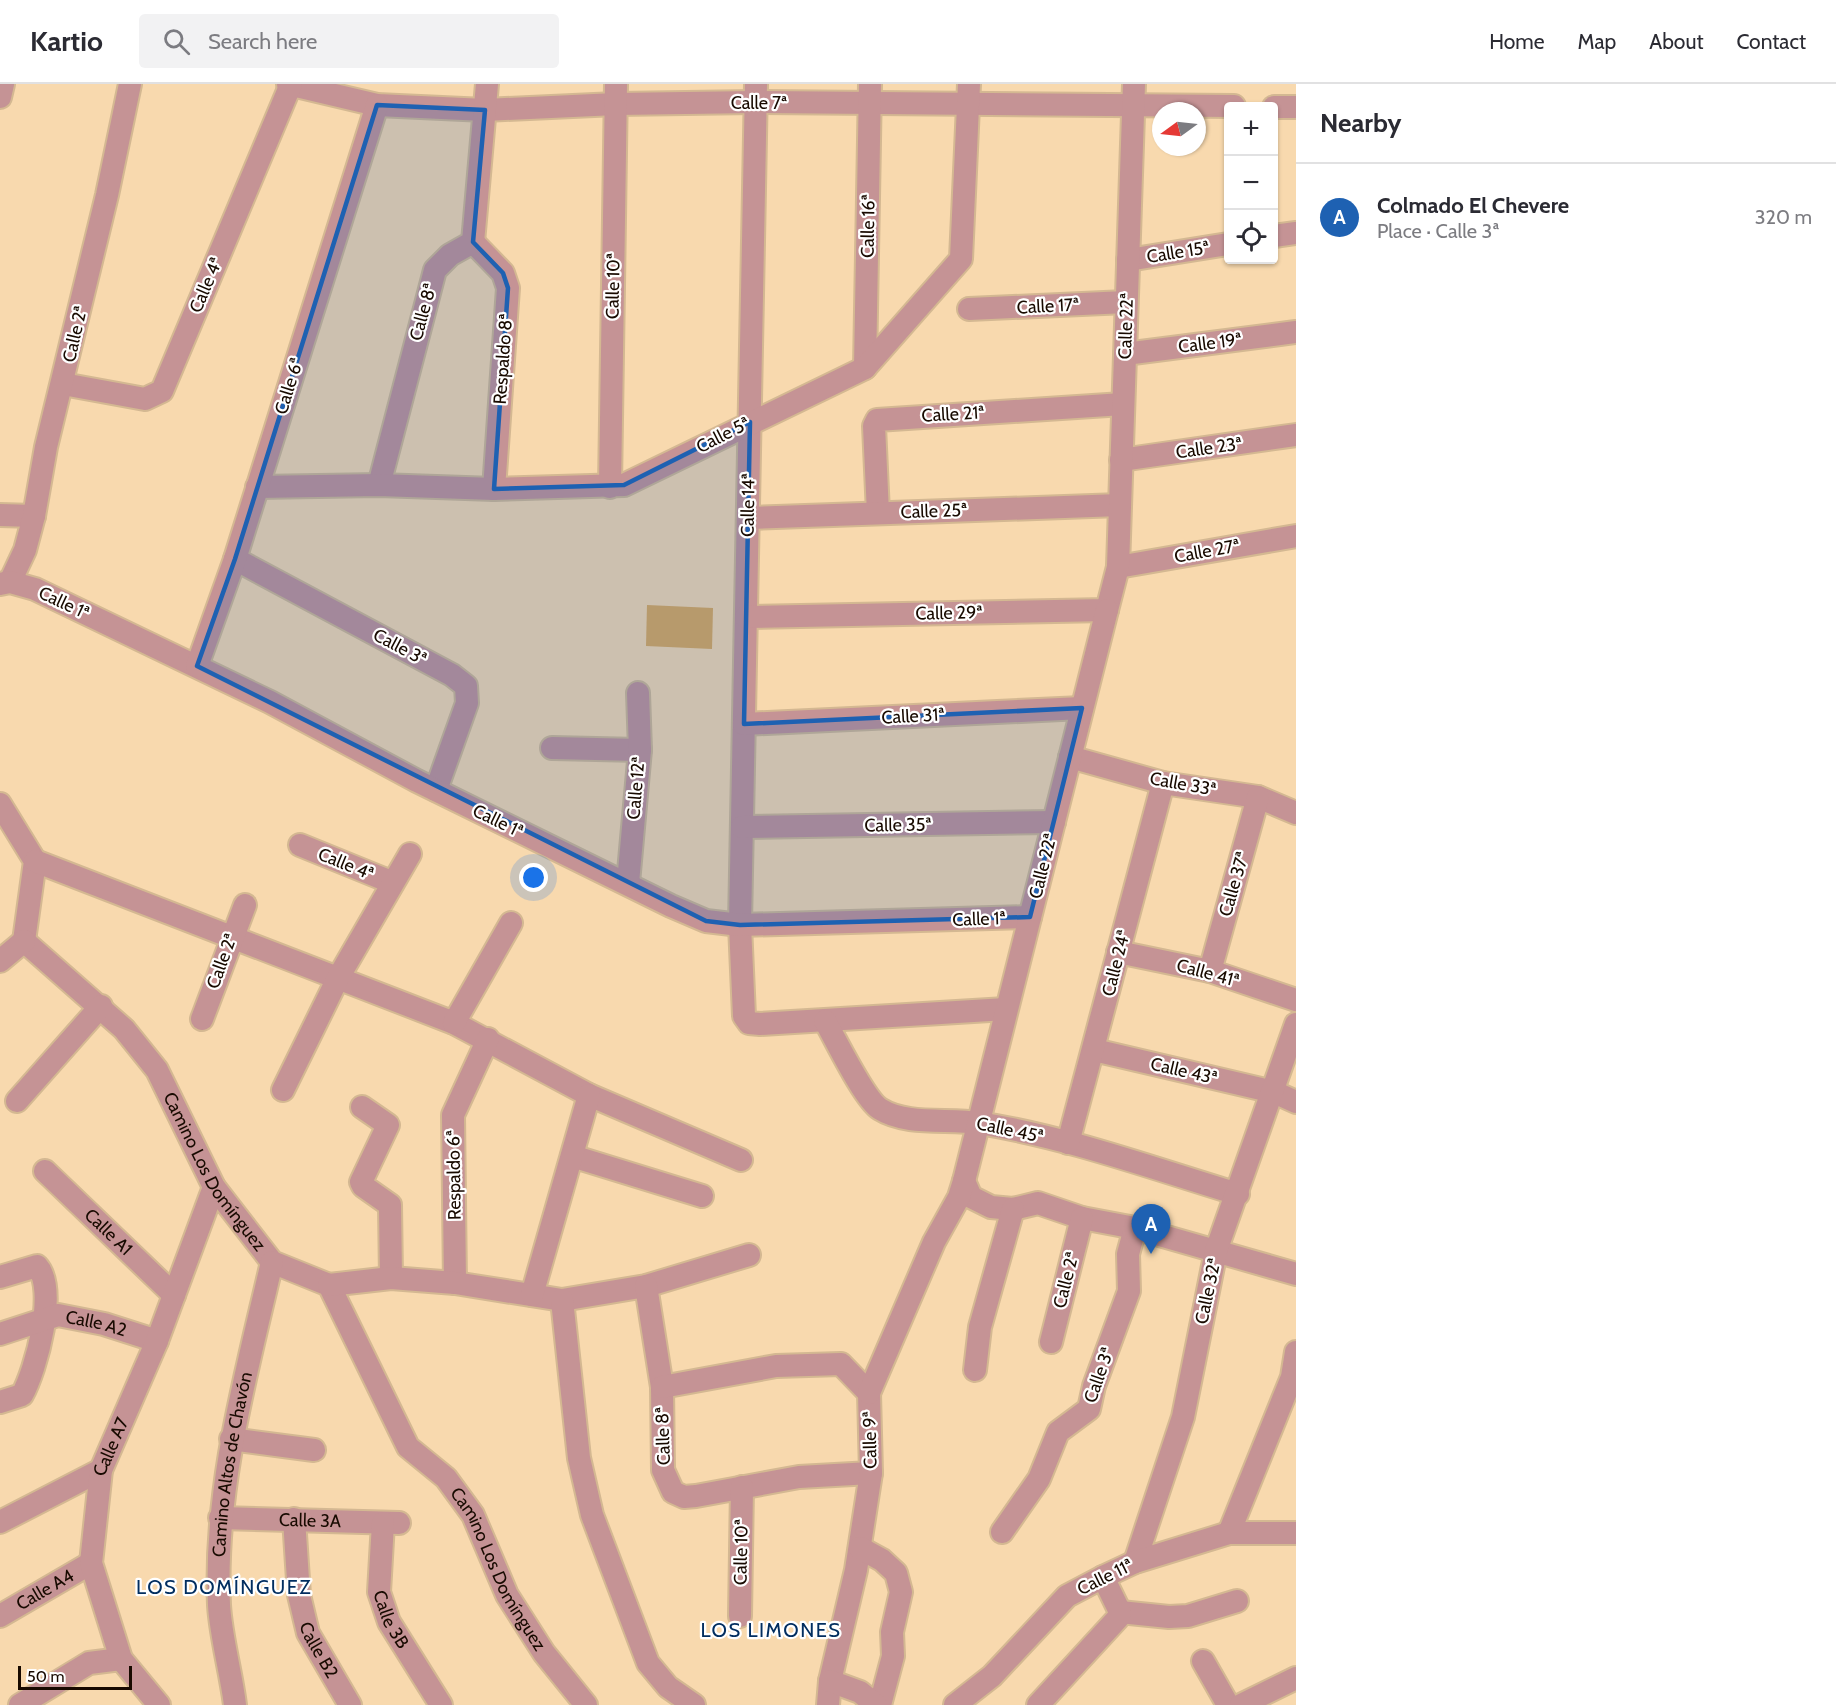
<!DOCTYPE html>
<html lang="en">
<head>
<meta charset="utf-8">
<style>
	body { margin:0; font-family:Cabin,sans-serif; background:#f2f2f3; color:#2b2b33 }
	.controls { position:absolute; right:18px; top:18px; display:grid; overflow:hidden; border-radius:6px; box-shadow:0 2px 4px #0004 }
	.controls button { width:54px; height:54px; display:grid; place-items:center; padding:0; border:0; border-bottom:2px solid #e1e1e2; background:#fff; color:#2b2b33; font:30px sans-serif }
	.compass { position:absolute; left:1152px; top:18px; width:54px; height:54px; border-radius:50%; background:#fff; box-shadow:0 2px 4px #0004; rotate:255deg }
	.scale { position:absolute; left:18px; bottom:15px; width:114px; box-sizing:border-box; padding-left:6px; border:3px solid #180a00; border-top:0; font-size:16px; line-height:21px; white-space:nowrap; color:#180a00; -webkit-text-stroke:4px #fff; paint-order:stroke }
	.you { position:absolute; left:534px; top:794px; width:21px; height:21px; margin:-15px; border:4px solid #fff; border-radius:50%; background:#1a73e8; box-shadow:0 0 0 9px #1a73e833 }
	.badge { display:grid; place-items:center; width:39px; height:39px; border-radius:50%; background:#1e61b2; color:#fff; font-size:20px; font-weight:700 }
	.pin { position:absolute; translate:-50% -50px; filter:drop-shadow(0 2px 3px #0008) }
	.pin::after { content:''; position:absolute; top:32px; width:21px; height:18px; background:inherit; clip-path:polygon(0 0,100% 0,50% 100%) }
	.list { margin:0; padding:0; list-style:none }
	h2 { display:flex; justify-content:space-between; align-items:center; height:78px; margin:0; padding:0 24px; font-size:26px }
	h2 small { font-size:20px; font-weight:400; color:#7c7c81 }
	.list li { display:grid; grid-template-columns:39px 1fr auto; gap:18px; align-items:center; box-sizing:border-box; height:108px; padding:0 24px; border-top:2px solid #e1e1e2 }
	.list b { display:block; font-size:22px; white-space:nowrap }
	.list p { margin:0; font-size:20px; white-space:nowrap; color:#7c7c81 }
	.list em { font-size:20px; font-style:normal; color:#7c7c81 }
	.icon { flex:none; width:33px; height:33px; fill:none; stroke:currentColor; stroke-width:2; stroke-linecap:round; stroke-linejoin:round }
	.map { position:relative; flex:none; width:1296px; height:1621px; overflow:hidden }
	header { display:flex; align-items:center; gap:36px; box-sizing:border-box; height:84px; padding:0 30px; background:#fff; border-bottom:2px solid #e1e1e2 }
	header strong { font-size:28px }
	nav { display:flex; gap:33px; margin-inline-start:auto; font-size:21px }
	.search { width:420px; height:54px; background:#f2f2f3; display:flex; align-items:center; gap:15px; box-sizing:border-box; padding:0 21px; border-radius:6px; color:#7c7c81; font-size:22px }
	main { display:flex }
	aside { flex:1; background:#fff }
	.map>svg:first-child { display:block }
	.pitch { fill:#dea95a }
	.lines { fill:none; stroke-linecap:round; stroke-linejoin:round }
	.minor-casing { stroke:#d4b892; stroke-width:26 }
	.minor { stroke:#c59395; stroke-width:22 }
	.marked { fill:#1e61b2; fill-opacity:0.2; stroke:#1e61b2; stroke-width:4.5; stroke-linejoin:round }
	.labels { text-anchor:middle; stroke-width:4.5; stroke-linejoin:round; paint-order:stroke }
	.street-label { font-size:18px; fill:#180a00; stroke:#fff }
	.neighbourhood-label { font-size:20px; letter-spacing:1.5px; fill:#022e60; stroke:#fff }
</style>
</head>
<body>
<header>
<strong>Kartio</strong>
<div class="search"><svg class="icon" aria-label="search" viewBox="0 0 24 24"><circle cx="10" cy="10" r="6"/><path d="M15 15l6 6"/></svg>Search here</div>
<nav><a>Home</a><a>Map</a><a>About</a><a>Contact</a></nav>
</header>
<main>
<div class="map">
<svg width="1296" height="1621" viewBox="0 0 1296 1621">
	<rect width="100%" height="100%" fill="#f8d9ae"/>
	<!-- pitch -->
	<path class="pitch" d="M647 521 713 524 712 565 646 562Z"/>
	<g class="lines">
		<defs>
			<g id="minor">
				<path d="M288 0 377 21 485 26 616 20 755 18 1234 22"/>
				<path d="M756 0 740 841 744 932 749 939 760 940 1006 925"/>
				<path d="M0 13 3 0"/>
				<path d="M1274 23H1296"/>
				<path d="M1274 152 1296 149"/>
				<path d="M473 158 503 189 508 204 494 405"/>
				<path d="M1128 176 1228 160"/>
				<path d="M969 225 1126 218"/>
				<path d="M1125 270 1296 248"/>
				<path d="M865 284 870 0"/>
				<path d="M63 300 145 315 162 307 291 0"/>
				<path d="M1121 376 1296 351"/>
				<path d="M379 401 435 186 450 171 473 158 487 0"/>
				<path d="M257 403 379 401 494 405 624 401 865 284 961 175 969 0"/>
				<path d="M610 403 616 0"/>
				<path d="M878 429 874 342 877 336 1123 320"/>
				<path d="M0 431 34 432"/>
				<path d="M748 434 1120 421"/>
				<path d="M235 475 452 591 466 602 467 619 436 706"/>
				<path d="M1118 483 1296 452"/>
				<path d="M10 498 25 466 34 432 46 363 107 111 130 0"/>
				<path d="M0 500 10 498 35 505 270 618 417 697 671 822 706 837 740 841 1030 833"/>
				<path d="M746 533 1107 526 1118 483 1134 0"/>
				<path d="M197 582 235 475 377 21"/>
				<path d="M744 640 1082 624"/>
				<path d="M552 664 640 666"/>
				<path d="M1070 673 1163 699 1258 713 1296 729"/>
				<path d="M0 720 35 777 24 857"/>
				<path d="M742 743 1054 738"/>
				<path d="M300 761 391 798"/>
				<path d="M35 777 454 939 589 1011 741 1076"/>
				<path d="M628 799 640 666 638 609"/>
				<path id="s1" d="M24 857 124 945 157 986 214 1103 272 1178 329 1201 408 1363 446 1394 473 1431 507 1511 544 1569 586 1621"/>
				<path d="M1118 868 1210 887 1296 916"/>
				<path d="M0 877 24 857"/>
				<path d="M1210 887 1258 713"/>
				<path d="M202 935 245 821"/>
				<path d="M825 937C836 956 864 1015 880 1025 907 1042 948 1034 979 1039 1067 1053 1152 1084 1238 1110"/>
				<path d="M454 939 511 839"/>
				<path d="M1094 966 1274 1008 1296 1018"/>
				<path d="M283 1006 338 894 410 770"/>
				<path d="M17 1017 101 922"/>
				<path d="M362 1023 388 1041 361 1098 363 1102 390 1121 391 1194"/>
				<path d="M1068 1059 1163 699"/>
				<path d="M572 1072 702 1112"/>
				<path id="s2" d="M45 1087 174 1211"/>
				<path d="M964 1097 971 1113 991 1123 1013 1125 1038 1119 1082 1134 1135 1144 1296 1190"/>
				<path d="M0 1193 37 1182C58 1205 36 1286 22 1311L0 1318"/>
				<path d="M455 1199 453 1031 488 955"/>
				<path d="M329 1201 391 1194 455 1199 562 1216 646 1202 749 1171"/>
				<path d="M646 1202 662 1303 663 1386 673 1408 684 1413 696 1412 799 1393 871 1389"/>
				<path d="M532 1211 589 1011"/>
				<path d="M562 1216 579 1374 592 1431 648 1579 668 1603 694 1621"/>
				<path id="s3" d="M0 1250 58 1231 104 1240 157 1257"/>
				<path d="M1051 1258 1082 1134"/>
				<path d="M975 1286 980 1243 1013 1125"/>
				<path d="M662 1303 776 1282 841 1280 869 1309 871 1389 856 1486 830 1597 828 1621"/>
				<path d="M869 1309 934 1158 959 1113 964 1097 1107 526"/>
				<path d="M231 1355 314 1366"/>
				<path id="s4" d="M220 1434 399 1439"/>
				<path id="s5" d="M294 1435 299 1511 308 1549 350 1621"/>
				<path d="M0 1438 101 1386"/>
				<path id="s6" d="M383 1439 379 1508 389 1538 441 1621"/>
				<path d="M1002 1448 1039 1395 1058 1348 1089 1325 1094 1302 1129 1207 1128 1170 1135 1144"/>
				<path d="M1229 1449 1292 1293 1296 1268"/>
				<path d="M860 1464 882 1476 896 1489 901 1508 892 1548 893 1572 880 1621"/>
				<path d="M1135 1478 1183 1333 1216 1167 1296 940"/>
				<path d="M1120 1528 1169 1533 1188 1532 1237 1517"/>
				<path id="s7" d="M0 1532 91 1479"/>
				<path d="M740 1532 742 1403"/>
				<path d="M1203 1577 1228 1621"/>
				<path d="M830 1597 860 1608 876 1621"/>
				<path d="M20 1621 89 1579 121 1575"/>
				<path id="s8" d="M159 1621 121 1575 91 1479 101 1386 157 1257 214 1103"/>
				<path id="s9" d="M235 1621C231 1588 221 1554 219 1521 214 1404 246 1291 272 1178"/>
				<path d="M955 1621 992 1592 1067 1512 1103 1493 1135 1478 1229 1449H1296"/>
				<path d="M1038 1621 1118 1534 1120 1528 1103 1493"/>
				<path d="M1241 1621 1296 1594"/>
			</g>
		</defs>
		<!-- minor casing -->
		<use href="#minor" class="minor-casing"/>
		<!-- minor -->
		<use href="#minor" class="minor"/>
	</g>
	<!-- marked area -->
	<path class="marked" d="M377 21 485 26 473 158 503 189 508 204 494 405 624 401 750 338 744 640 1082 624 1030 833 740 841 706 837 197 582 235 475Z"/>
	<g class="labels">
		<!-- street labels -->
		<g class="street-label">
			<text x="759" y="25">Calle 7ª</text>
			<text transform="translate(868 142) rotate(-89)" y="6">Calle 16ª</text>
			<text transform="translate(1178 168) rotate(-9)" y="6">Calle 15ª</text>
			<text transform="translate(206 201) rotate(-67)" y="6">Calle 4ª</text>
			<text transform="translate(613 202) rotate(-89)" y="6">Calle 10ª</text>
			<text transform="translate(1048 222) rotate(-3)" y="6">Calle 17ª</text>
			<text transform="translate(423 228) rotate(-75)" y="6">Calle 8ª</text>
			<text transform="translate(1126 242) rotate(-88)" y="6">Calle 22ª</text>
			<text transform="translate(75 250) rotate(-77)" y="6">Calle 2ª</text>
			<text transform="translate(1210 259) rotate(-7)" y="6">Calle 19ª</text>
			<text transform="translate(503 275) rotate(-86)" y="6">Respaldo 8ª</text>
			<text transform="translate(289 302) rotate(-73)" y="6">Calle 6ª</text>
			<text transform="translate(953 330) rotate(-3)" y="6">Calle 21ª</text>
			<text transform="translate(723 351) rotate(-27)" y="6">Calle 5ª</text>
			<text transform="translate(1209 364) rotate(-8)" y="6">Calle 23ª</text>
			<text transform="translate(748 421) rotate(-89)" y="6">Calle 14ª</text>
			<text transform="translate(934 427) rotate(-2)" y="6">Calle 25ª</text>
			<text transform="translate(1207 467) rotate(-10)" y="6">Calle 27ª</text>
			<text transform="translate(64 519) rotate(25)" y="6">Calle 1ª</text>
			<text transform="translate(949 529) rotate(-1)" y="6">Calle 29ª</text>
			<text transform="translate(400 563) rotate(28)" y="6">Calle 3ª</text>
			<text transform="translate(913 632) rotate(-3)" y="6">Calle 31ª</text>
			<text transform="translate(1183 700) rotate(10)" y="6">Calle 33ª</text>
			<text transform="translate(636 704) rotate(-85)" y="6">Calle 12ª</text>
			<text transform="translate(498 737) rotate(26)" y="6">Calle 1ª</text>
			<text transform="translate(898 741) rotate(-1)" y="6">Calle 35ª</text>
			<text transform="translate(346 780) rotate(22)" y="6">Calle 4ª</text>
			<text transform="translate(1043 782) rotate(-76)" y="6">Calle 22ª</text>
			<text transform="translate(1234 800) rotate(-74)" y="6">Calle 37ª</text>
			<text transform="translate(979 835) rotate(-2)" y="6">Calle 1ª</text>
			<text transform="translate(222 877) rotate(-70)" y="6">Calle 2ª</text>
			<text transform="translate(1116 879) rotate(-76)" y="6">Calle 24ª</text>
			<text transform="translate(1208 889) rotate(15)" y="6">Calle 41ª</text>
			<text transform="translate(1184 987) rotate(13)" y="6">Calle 43ª</text>
			<text transform="translate(1010 1046) rotate(12)" y="6">Calle 45ª</text>
			<text dy="6" stroke="none"><textPath href="#s1" startOffset="303">Camino Los Domínguez</textPath></text>
			<text transform="translate(454 1091) rotate(-91)" y="6">Respaldo 6ª</text>
			<text dy="6" stroke="none"><textPath href="#s2" startOffset="88">Calle A1</textPath></text>
			<text transform="translate(1066 1196) rotate(-76)" y="6">Calle 2ª</text>
			<text transform="translate(1208 1207) rotate(-78)" y="6">Calle 32ª</text>
			<text dy="6" stroke="none"><textPath href="#s3" startOffset="100">Calle A2</textPath></text>
			<text transform="translate(1099 1291) rotate(-71)" y="6">Calle 3ª</text>
			<text transform="translate(663 1352) rotate(-92)" y="6">Calle 8ª</text>
			<text transform="translate(870 1356) rotate(-91)" y="6">Calle 9ª</text>
			<text dy="6" stroke="none"><textPath href="#s8" startOffset="279">Calle A7</textPath></text>
			<text dy="6" stroke="none"><textPath href="#s9" startOffset="243">Camino Altos de Chavón</textPath></text>
			<text dy="6" stroke="none"><textPath href="#s4" startOffset="90">Calle 3A</textPath></text>
			<text transform="translate(741 1468) rotate(-89)" y="6">Calle 10ª</text>
			<text dy="6" stroke="none"><textPath href="#s1" startOffset="807">Camino Los Domínguez</textPath></text>
			<text transform="translate(1105 1493) rotate(-26)" y="6">Calle 11ª</text>
			<text dy="6" stroke="none"><textPath href="#s7" startOffset="52">Calle A4</textPath></text>
			<text dy="6" stroke="none"><textPath href="#s6" startOffset="99">Calle 3B</textPath></text>
			<text dy="6" stroke="none"><textPath href="#s5" startOffset="135">Calle B2</textPath></text>
		</g>
		<!-- neighbourhood labels -->
		<g class="neighbourhood-label">
			<text x="224" y="1510">LOS DOMÍNGUEZ</text>
			<text x="771" y="1553">LOS LIMONES</text>
		</g>
	</g>
</svg>
<div class="controls">
<button>+</button>
<button>−</button>
<button><svg class="icon" aria-label="locate" viewBox="0 0 24 24"><circle cx="12" cy="12" r="6"/><path d="M12 2v4M12 18v4M2 12h4M18 12h4"/></svg></button>
</div>
<svg class="compass" viewBox="-18 -18 36 36"><path d="M0-13l5 13h-10z" fill="#e53935"/><path d="M0 13l5-13h-10z" fill="#7c7c81"/></svg>
<div class="scale">50 m</div>
<div class="you"></div>
<div class="pin badge" style="left:1151px;top:1170px">A</div>
</div>
<aside>
<h2>Nearby<small></small></h2>
<ul class="list">
<li><span class="badge">A</span><div><b>Colmado El Chevere</b><p>Place · Calle 3ª</p></div><em>320 m</em></li>
</ul>
</aside>
</main>
</body>
</html>
